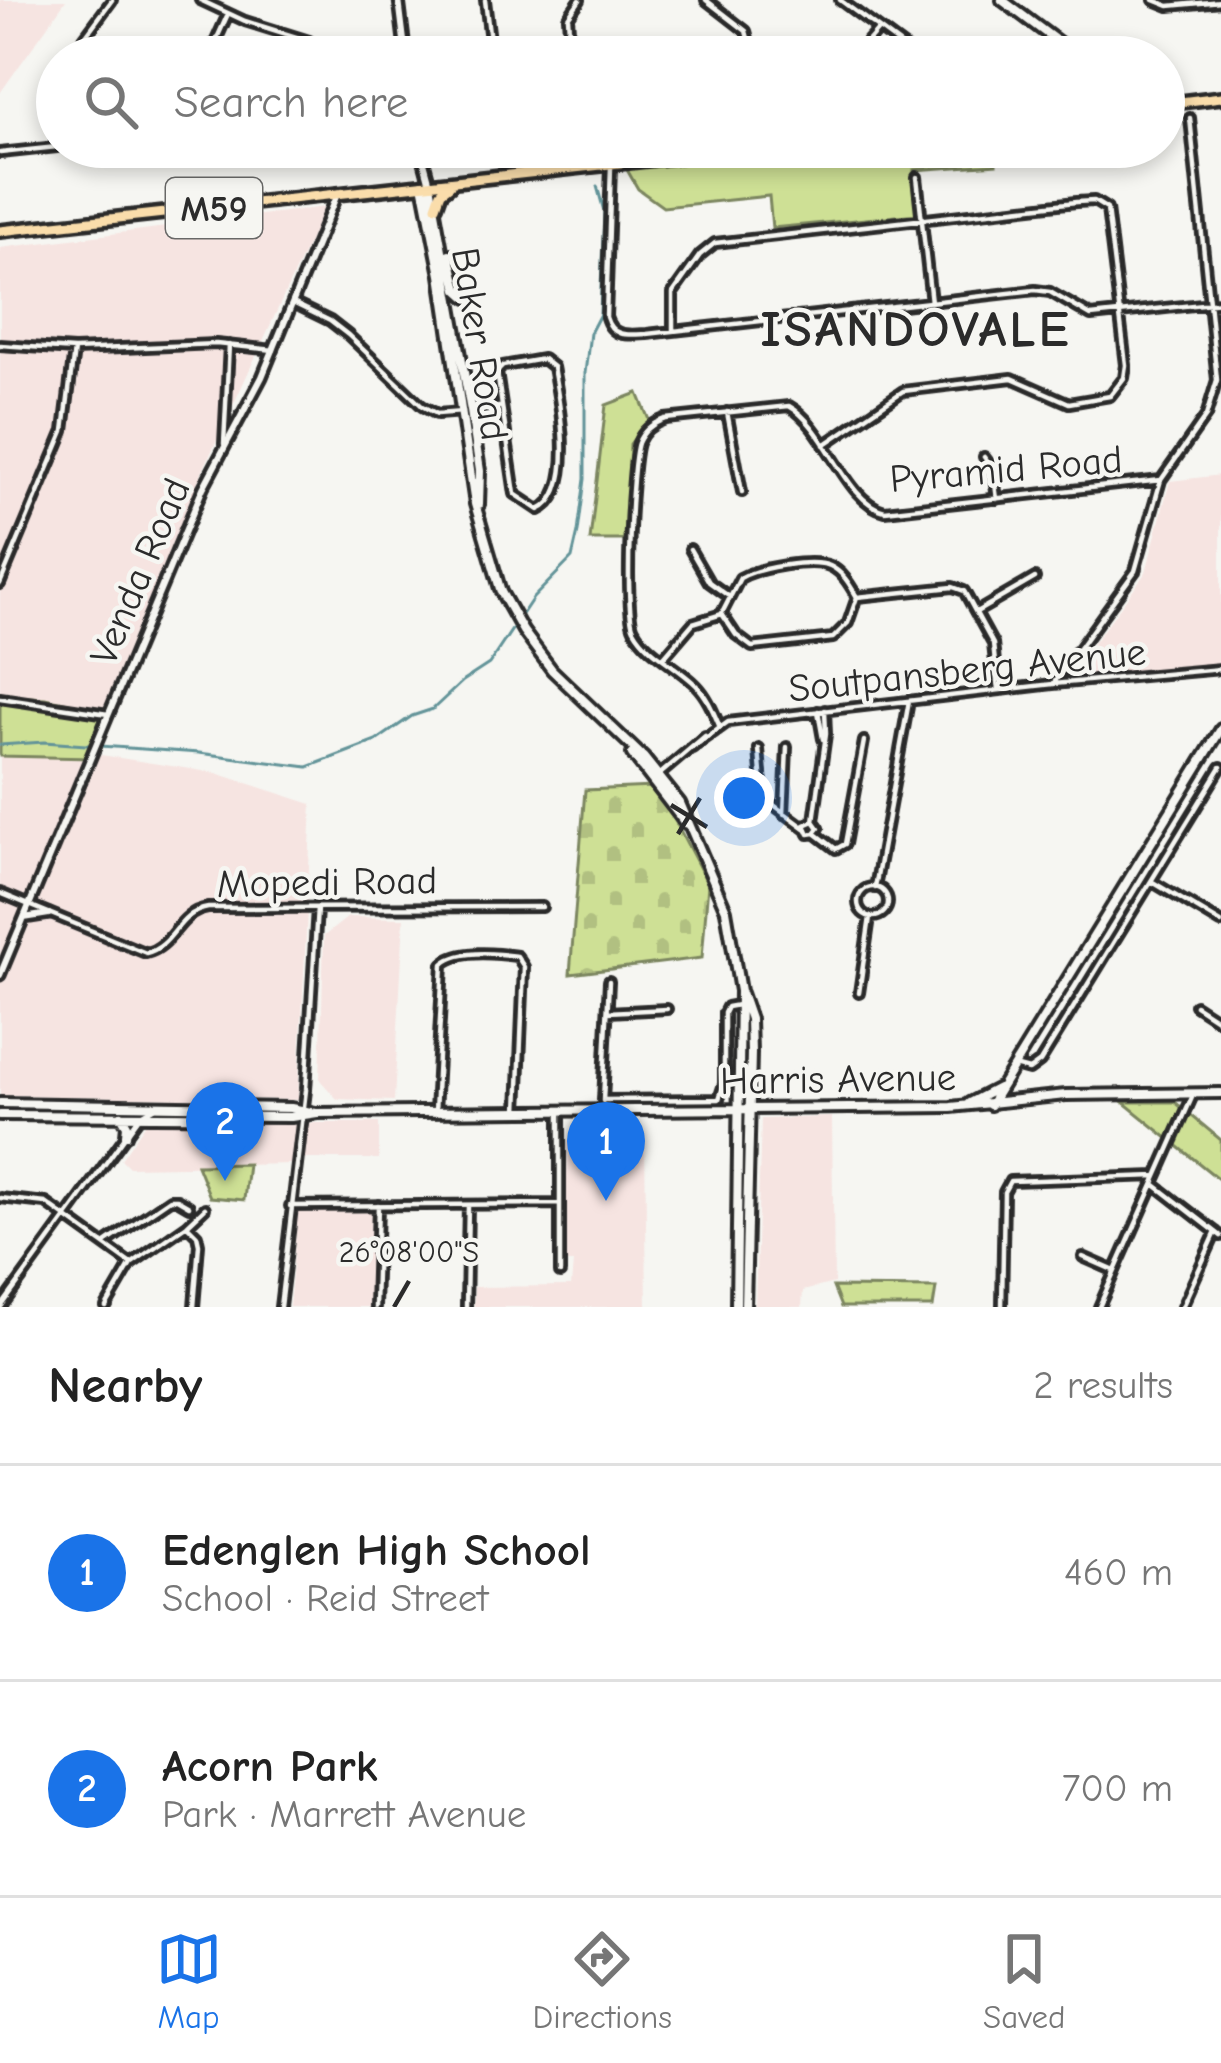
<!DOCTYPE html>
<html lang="en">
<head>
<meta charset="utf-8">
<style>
	body { margin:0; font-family:"Comic Neue",sans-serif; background:#f6f6f6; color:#222 }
	.you { position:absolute; left:744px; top:798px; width:42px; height:42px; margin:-30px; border:9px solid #fff; border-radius:50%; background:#1a73e8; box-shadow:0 0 0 18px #1a73e833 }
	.badge { display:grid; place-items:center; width:78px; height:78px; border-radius:50%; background:#1a73e8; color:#fff; font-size:39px; font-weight:700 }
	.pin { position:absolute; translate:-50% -99px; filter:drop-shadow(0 3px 6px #0008) }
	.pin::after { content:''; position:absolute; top:63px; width:42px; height:36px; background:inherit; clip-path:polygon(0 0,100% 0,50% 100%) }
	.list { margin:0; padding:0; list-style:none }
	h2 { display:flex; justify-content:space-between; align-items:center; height:156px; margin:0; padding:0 48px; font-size:51px }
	h2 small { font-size:39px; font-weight:400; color:#767676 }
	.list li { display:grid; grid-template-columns:78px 1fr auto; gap:36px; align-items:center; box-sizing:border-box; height:216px; padding:0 48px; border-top:3px solid #e0e0e0 }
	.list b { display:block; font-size:45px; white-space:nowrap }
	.list p { margin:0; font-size:39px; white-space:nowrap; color:#767676 }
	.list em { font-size:39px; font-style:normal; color:#767676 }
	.icon { flex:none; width:66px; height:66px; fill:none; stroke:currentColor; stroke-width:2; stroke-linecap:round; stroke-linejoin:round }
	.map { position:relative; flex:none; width:1221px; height:1307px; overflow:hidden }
	.search { position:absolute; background:#fff; box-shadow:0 6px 18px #0003; left:36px; right:36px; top:36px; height:132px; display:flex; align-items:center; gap:30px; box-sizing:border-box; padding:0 42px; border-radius:66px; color:#767676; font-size:45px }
	.sheet { height:588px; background:#fff }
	nav { display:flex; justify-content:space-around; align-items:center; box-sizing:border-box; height:168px; border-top:3px solid #e0e0e0; background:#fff; font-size:33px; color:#767676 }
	nav a { display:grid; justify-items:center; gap:6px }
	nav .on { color:#1a73e8 }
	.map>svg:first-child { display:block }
	.built { fill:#f6e4e1 }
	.green { fill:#cee095; stroke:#7c8660; stroke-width:3 }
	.cemetery { fill:url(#cemetery-stones); stroke:#7c8660; stroke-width:3 }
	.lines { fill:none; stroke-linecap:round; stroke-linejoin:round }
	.stream { stroke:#639499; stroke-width:3 }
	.minor-casing { stroke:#2b2b2b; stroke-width:14 }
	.tertiary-casing { stroke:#2b2b2b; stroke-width:15 }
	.secondary-casing { stroke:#2b2b2b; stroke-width:16 }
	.primary-casing { stroke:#2b2b2b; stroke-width:18 }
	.minor { stroke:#f6f6f2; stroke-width:4.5 }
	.tertiary { stroke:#f6f6f2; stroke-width:6 }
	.secondary { stroke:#f6f6f2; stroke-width:8 }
	.primary { stroke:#faddab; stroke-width:9 }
	.ticks { fill:none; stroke:#2b2b2b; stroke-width:4.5 }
	.labels { text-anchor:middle; stroke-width:9; stroke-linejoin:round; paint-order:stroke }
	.shield { fill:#f6f6f2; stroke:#686867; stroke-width:3 }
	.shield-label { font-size:36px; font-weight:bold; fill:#2b2b2b }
	.street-label { font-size:39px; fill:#2b2b2b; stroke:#f6f6f2 }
	.district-label { font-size:51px; font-weight:bold; letter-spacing:3px; fill:#2b2b2b; stroke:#f6f6f2 }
	.ticks-label { font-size:30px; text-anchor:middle; fill:#2b2b2b; stroke:#f6f6f2; stroke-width:9; stroke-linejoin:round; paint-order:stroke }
</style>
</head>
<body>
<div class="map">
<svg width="1221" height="1307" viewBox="0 0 1221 1307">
	<defs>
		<pattern id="cemetery-stones" width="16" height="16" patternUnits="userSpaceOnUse" patternTransform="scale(3)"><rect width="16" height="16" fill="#cee095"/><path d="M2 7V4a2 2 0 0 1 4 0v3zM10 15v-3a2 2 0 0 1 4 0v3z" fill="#b1c081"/></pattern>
	</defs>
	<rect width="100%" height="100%" fill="#f6f6f2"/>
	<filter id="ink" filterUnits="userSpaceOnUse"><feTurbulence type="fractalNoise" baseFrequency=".00833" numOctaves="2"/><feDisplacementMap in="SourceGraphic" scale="24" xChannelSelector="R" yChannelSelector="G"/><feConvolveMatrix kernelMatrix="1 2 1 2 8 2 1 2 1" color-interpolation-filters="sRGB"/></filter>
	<g filter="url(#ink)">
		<!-- built -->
		<path class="built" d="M0 0H66L0 93Z
			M325 207 198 481 88 753 216 773 312 804 298 1100 0 1095V248Z
			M1221 475V663L1066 680 1146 572 1170 481Z
			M348 917 404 918 394 1101 337 1099 320 1080 324 936Z
			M832 1117 834 1283 803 1291 802 1307H755L761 1119Z
			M148 1120 296 1121 293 1164 129 1167 121 1159Z
			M308 1123H379V1159H302Z
			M568 1140H645L647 1307H474V1287L571 1286 573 1263H565Z
			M298 1211 371 1212 369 1307H289Z"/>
		<!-- green -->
		<path class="green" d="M836 147H995L996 164 914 170 918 214 772 228 769 196 663 207 638 189 626 168Z
			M638 393 649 420 630 444 626 540H590L606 405Z
			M0 695 45 698 112 712 93 758 0 756Z
			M1123 1102H1175L1221 1140V1181Z
			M248 1164 244 1200 210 1197 197 1165Z
			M833 1287 936 1288 933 1307H841Z"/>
		<!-- cemetery -->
		<path class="cemetery" d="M653 787 670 811 708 884 702 958 570 974 585 790Z"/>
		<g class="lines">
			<!-- stream -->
			<path class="stream" d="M0 745 44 742 199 753 308 767 376 741 412 716 433 709 463 681 489 664 533 598 572 558 578 532 585 479V373L590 333 600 314 604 211 597 186"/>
			<defs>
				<path id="minor" d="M200 0 245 21 309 41 321 57
					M485 0 492 57
					M706 0 746 31 753 57
					M840 0 917 57
					M1154 0 1169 6 1221 1
					M650 45 651 57
					M75 50 87 57
					M70 57 112 0
					M197 57 214 45 227 16
					M571 57 568 17 580 0
					M854 57 878 30
					M56 147 50 92 57 76
					M0 153 57 147
					M611 166 606 317C612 338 628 335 647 334L1035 290 1050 292 1091 316 1221 302
					M917 177 931 302
					M293 303 330 321 348 335 422 406 437 414 463 412
					M673 331V293L700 255 715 243 1076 202 1094 201 1107 209 1126 365 1124 378 1110 396 1069 403 1012 378 903 391 824 445
					M0 345 74 350 216 344 274 350
					M543 359 553 367C559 400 578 493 539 510L515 494 497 372 503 366Z
					M474 410 499 407
					M727 412 742 492
					M224 444 229 345
					M984 457 993 469 997 499
					M690 549 709 582 727 595
					M0 584 64 431 74 350
					M857 597 953 587 964 591 993 644 998 690
					M978 611 1035 578
					M722 613 740 578C757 568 812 558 830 566 843 572 850 585 857 597
					M722 614 736 635 752 647 833 638 848 623 857 597
					M663 658 693 623 722 614
					M1053 684 1135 571 1161 480
					M0 698 108 714
					M818 711 823 739
					M719 725C713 711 707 696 696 685 677 666 647 653 634 629 624 612 631 464 638 443 643 431 653 423 665 419L789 406C827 427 845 502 885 511L1161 480 1206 416 1217 380 1190 118
					M692 748 728 722 1053 684 1221 669
					M759 749 763 797 805 828
					M659 775 705 736
					M784 814 787 747
					M814 821 805 825 809 834 815 833 819 828 814 821 826 734 825 710
					M815 833 836 849 845 844 864 741
					M1151 881 1221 923
					M858 902a15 15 0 1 1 30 0a15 15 0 1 1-30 0Z
					M875 888 909 701
					M0 893 146 953C175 946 176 913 208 908L542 907
					M859 993 870 917
					M1195 1005 1221 1022
					M608 1012 667 1009
					M1014 1066 1029 1070 1040 1062 1221 767
					M603 1100 719 1099 724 1084V1013L727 1007 738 1005
					M603 1101 609 981
					M560 1111V1273
					M435 1112 443 964C459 949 496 953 517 956L524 967 518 1111
					M1154 1184 1221 1236
					M0 1198 46 1203 131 1264
					M290 1206 558 1204
					M187 1225 197 1235 199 1244 194 1307
					M104 1244 170 1199H177L189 1206
					M1083 1257 1115 1271
					M1 1307 140 1116 154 1108
					M106 1307 131 1264 187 1225 205 1208
					M280 1307 306 1090 317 908
					M375 1307 378 1205
					M466 1307 468 1205
					M1002 1307 1004 1192 1010 1181 1157 1176
					M1099 1307 1194 1093
					M1182 1307 1216 1232"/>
				<path id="tertiary" d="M399 0 406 57
					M420 147 430 184
					M24 918 49 914
					M0 975 203 488 262 377 337 194"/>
				<path id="secondary" d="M1002 0 1078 57
					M423 184 441 275 475 504 501 592 523 631 552 670 644 758 680 803 726 910 740 991 736 1307
					M430 184 471 411 480 471 479 505
					M449 254 458 289 468 298
					M632 754 685 823
					M741 993 750 1019 751 1053 745 1307
					M0 1103 291 1108 316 1113
					M969 1103 998 1088
					M990 1105 1221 729
					M0 1115 291 1117 317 1113 951 1107 1066 1095 1221 1093
					M121 1115 127 1125 126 1135"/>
				<path id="primary" d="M1164 104 1221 97
					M436 206 441 192 450 185
					M0 231 765 147"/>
			</defs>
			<!-- minor casing -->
			<use href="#minor" class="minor-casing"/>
			<!-- tertiary casing -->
			<use href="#tertiary" class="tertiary-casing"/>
			<!-- secondary casing -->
			<use href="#secondary" class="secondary-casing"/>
			<!-- primary casing -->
			<use href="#primary" class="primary-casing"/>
			<!-- minor -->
			<use href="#minor" class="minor"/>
			<!-- tertiary -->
			<use href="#tertiary" class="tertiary"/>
			<!-- secondary -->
			<use href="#secondary" class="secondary"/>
			<!-- primary -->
			<use href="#primary" class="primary"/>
		</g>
	</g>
	<!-- ticks -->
	<path class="ticks" d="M671 805 707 827M678 834 700 798M394 1307 409 1281"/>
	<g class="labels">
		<!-- shield labels -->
		<rect class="shield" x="166" y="178" width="96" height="60" rx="9"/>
		<g class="shield-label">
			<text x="214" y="221">M59</text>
		</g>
		<!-- street labels -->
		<g class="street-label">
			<text transform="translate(481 344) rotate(81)" y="14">Baker Road</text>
			<text transform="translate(1006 468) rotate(-5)" y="14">Pyramid Road</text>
			<text transform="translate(139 571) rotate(-67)" y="14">Venda Road</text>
			<text transform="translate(967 669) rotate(-6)" y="14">Soutpansberg Avenue</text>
			<text transform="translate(327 881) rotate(-1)" y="14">Mopedi Road</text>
			<text transform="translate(838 1078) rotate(-1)" y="14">Harris Avenue</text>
		</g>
		<!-- district labels -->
		<g class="district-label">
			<text x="916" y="346">ISANDOVALE</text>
		</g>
	</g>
	<g class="ticks-label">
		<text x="409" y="1262">26°08'00"S</text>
	</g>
</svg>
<div class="you"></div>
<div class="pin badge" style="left:606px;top:1201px">1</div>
<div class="pin badge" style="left:225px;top:1181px">2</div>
<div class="search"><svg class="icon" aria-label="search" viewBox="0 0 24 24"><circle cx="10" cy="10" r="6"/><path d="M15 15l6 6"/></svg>Search here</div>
</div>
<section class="sheet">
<h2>Nearby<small>2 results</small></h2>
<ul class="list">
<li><span class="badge">1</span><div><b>Edenglen High School</b><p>School · Reid Street</p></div><em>460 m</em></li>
<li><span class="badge">2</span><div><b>Acorn Park</b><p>Park · Marrett Avenue</p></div><em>700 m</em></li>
</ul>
</section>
<nav>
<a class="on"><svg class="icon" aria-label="map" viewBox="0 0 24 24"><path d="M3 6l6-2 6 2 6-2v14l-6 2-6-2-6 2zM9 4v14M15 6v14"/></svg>Map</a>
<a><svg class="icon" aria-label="directions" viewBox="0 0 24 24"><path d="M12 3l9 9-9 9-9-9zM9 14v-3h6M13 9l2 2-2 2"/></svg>Directions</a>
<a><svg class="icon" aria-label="saved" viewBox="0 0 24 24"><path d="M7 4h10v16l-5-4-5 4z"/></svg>Saved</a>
</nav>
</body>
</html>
